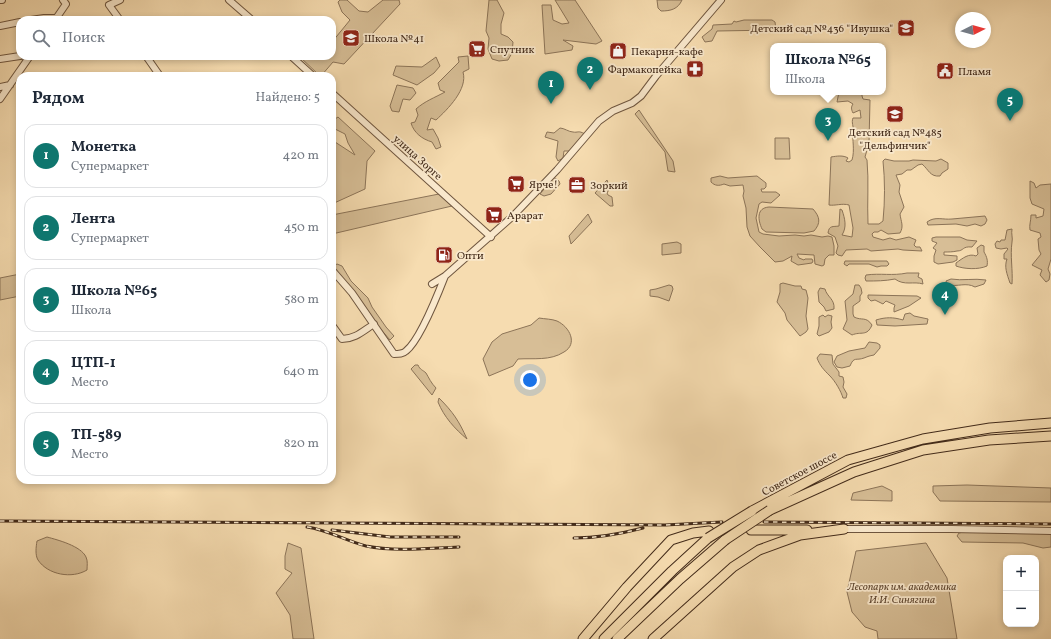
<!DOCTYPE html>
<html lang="ru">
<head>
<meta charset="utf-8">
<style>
	body { margin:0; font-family:Vollkorn,serif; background:#f6f6f7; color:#1f2937 }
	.controls { position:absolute; right:12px; bottom:12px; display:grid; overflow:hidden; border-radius:8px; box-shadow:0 2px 6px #0003 }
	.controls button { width:36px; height:36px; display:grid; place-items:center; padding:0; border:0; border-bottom:1px solid #e0e1e3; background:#fff; color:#1f2937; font:20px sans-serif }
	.compass { position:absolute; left:955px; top:12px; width:36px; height:36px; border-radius:50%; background:#fff; box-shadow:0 2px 6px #0003; rotate:84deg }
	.you { position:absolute; left:530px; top:380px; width:14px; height:14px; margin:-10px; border:3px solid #fff; border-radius:50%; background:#1a73e8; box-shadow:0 0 0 6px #1a73e833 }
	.badge { display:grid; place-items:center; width:26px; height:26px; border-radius:50%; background:#0f766e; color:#fff; font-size:13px; font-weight:700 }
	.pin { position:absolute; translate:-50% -33px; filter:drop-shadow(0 1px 2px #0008) }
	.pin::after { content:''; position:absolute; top:21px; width:14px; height:12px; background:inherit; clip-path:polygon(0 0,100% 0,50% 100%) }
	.popup { position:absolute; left:770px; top:43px; width:116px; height:52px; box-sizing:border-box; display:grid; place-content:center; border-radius:8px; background:#fff; filter:drop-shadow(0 1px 3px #0005); font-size:13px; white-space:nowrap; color:#747a83 }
	.popup b { font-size:15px; color:#1f2937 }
	.popup::after { content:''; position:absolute; left:50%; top:100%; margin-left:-8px; border:8px solid transparent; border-top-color:#fff }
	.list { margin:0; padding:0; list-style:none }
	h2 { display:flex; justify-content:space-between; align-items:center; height:52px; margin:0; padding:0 16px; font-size:17px }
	h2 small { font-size:13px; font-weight:400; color:#747a83 }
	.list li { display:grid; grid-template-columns:26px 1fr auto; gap:12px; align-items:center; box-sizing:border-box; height:64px; margin:0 8px 8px; padding:0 8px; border:1px solid #e0e1e3; border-radius:12px }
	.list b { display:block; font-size:15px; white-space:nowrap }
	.list p { margin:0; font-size:13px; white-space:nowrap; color:#747a83 }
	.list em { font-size:13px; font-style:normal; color:#747a83 }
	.icon { flex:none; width:22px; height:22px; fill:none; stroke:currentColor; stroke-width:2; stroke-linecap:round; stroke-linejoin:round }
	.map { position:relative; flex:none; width:1051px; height:639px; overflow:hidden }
	.search { position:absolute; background:#fff; box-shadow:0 2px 6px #0003; left:16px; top:16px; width:320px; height:44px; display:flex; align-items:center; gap:10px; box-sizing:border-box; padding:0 14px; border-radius:12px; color:#747a83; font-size:15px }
	.panel { position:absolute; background:#fff; box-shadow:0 2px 6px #0003; left:16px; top:72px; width:320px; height:412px; border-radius:12px }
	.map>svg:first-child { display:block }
	.green { fill:#d7be96; stroke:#8c7458 }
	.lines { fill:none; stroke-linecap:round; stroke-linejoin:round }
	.minor-casing { stroke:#6f563f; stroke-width:8 }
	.highway-casing { stroke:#422a19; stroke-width:11 }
	.minor { stroke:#f9e8cc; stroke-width:6 }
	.highway { stroke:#f6dcb0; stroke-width:9 }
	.rail-casing { stroke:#422a19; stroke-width:3 }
	.rail { stroke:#f9e8cc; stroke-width:1.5; stroke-dasharray:4.5; stroke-linecap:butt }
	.highway-bridge-casing { stroke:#422a19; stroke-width:11; stroke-linecap:butt }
	.highway-bridge { stroke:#f6dcb0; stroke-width:9 }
	.labels { text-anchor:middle; stroke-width:3.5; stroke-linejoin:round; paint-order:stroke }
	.poi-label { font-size:11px; fill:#422a19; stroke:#f9e8cc; text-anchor:start }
	.street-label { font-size:11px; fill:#422a19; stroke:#f9e8cc }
	.park-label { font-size:11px; font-style:italic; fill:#604832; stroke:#f9e8cc }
</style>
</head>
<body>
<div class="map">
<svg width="1051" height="639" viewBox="0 0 1051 639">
	<rect width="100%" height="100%" fill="#f6dcb0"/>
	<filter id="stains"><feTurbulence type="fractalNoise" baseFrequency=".005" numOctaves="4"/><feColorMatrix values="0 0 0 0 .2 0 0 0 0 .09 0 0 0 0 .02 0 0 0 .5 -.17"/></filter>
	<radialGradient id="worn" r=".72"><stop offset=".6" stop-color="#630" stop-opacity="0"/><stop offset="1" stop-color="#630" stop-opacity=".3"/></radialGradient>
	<!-- green -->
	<path class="green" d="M340 0H347L359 11 368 12 383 0H399L400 4 344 64 333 62 321 76H320L299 56H332V42L350 20 342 12 338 2Z
		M489 0H497L504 13 501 24V34L508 37 513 42 512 53 508 60 499 61 492 59 488 49 489 38 486 31Z
		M555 0H575L602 41 596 44 563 40 573 46 572 50 545 54 542 5H551L553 20 562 24 569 23Z
		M657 0H682C678 9 671 11 661 11L658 8Z
		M744 20H772L775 22 776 30 717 31 712 41 705 42 702 37 712 29 713 25 732 24 734 21 736 22Z
		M468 56 469 69 463 72C468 89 448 109 436 120L431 118 427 130 433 129 438 138 441 147 436 149 432 142C422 139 414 133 411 123L415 122 418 115 416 109C425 101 434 98 445 92L440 90 438 83 459 62 458 57Z
		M436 57 440 66 434 73 417 85 393 75 396 66 422 67Z
		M397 85 413 88 416 93 410 100 403 99 399 112 392 111 390 106Z
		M839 92H862V96L863 99 870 100 869 143 865 157 867 160C869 181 867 203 868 224H879L883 221C885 201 885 180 883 161L885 159 894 161H909L913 160 936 161 941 159 948 163V169L942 173 940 176C930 177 929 170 922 164L918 165 911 170H907L902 174 896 175 900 185 899 192 904 207 900 214C901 222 904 226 900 233L888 234 881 230 878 232H874L872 234 873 237 883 240 890 238 896 240 909 237 916 240 914 245 916 247H920L922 251 903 250 898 249 871 251 867 249 846 250 842 256 838 255 836 253 838 246 835 237 828 233C829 225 833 227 839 226L840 209 842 210C845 219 847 227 842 235L852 237 853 228 849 205C842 203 835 206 829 205L831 157C837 156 843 155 848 158L846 161 849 162 852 160C855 150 852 140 853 131 854 126 851 123 853 118H861L860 110 853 113C851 109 851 107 853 104L848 101 837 102Z
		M639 110 673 161 675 172 668 171 665 152 635 114Z
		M338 117 375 151 367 161 365 189 332 204V138L335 142 355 155 348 143 345 134 333 128 332 121Z
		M560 128C564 128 569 132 573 132 578 133 578 130 585 134L571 151H564L563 158 558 161 556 157 558 141 545 137 547 132 554 133Z
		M775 138H789L790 159H775Z
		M720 176 728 178 757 176 766 183V187L764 189H761L762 192H776L780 195 771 203 762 202 759 204 756 218 759 232 763 234 779 236 795 235 804 236 811 235 822 237 828 236 832 237 834 246V255H829L825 259 824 265 822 266 815 264 814 255 797 254 799 258 804 260 805 259H812L813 261 812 263 798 265 791 261 792 256 783 261 775 262 760 247 750 236 747 227 746 208 743 196 744 191 743 185 730 186 724 184C719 186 715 186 711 182V178Z
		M553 178H555L559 181 560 184 551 194 544 196 540 194Z
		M607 180 610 188 607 193 608 195 612 197 613 206H610L595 193Z
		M1030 181 1034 183 1036 188 1040 185 1051 184V259L1048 269 1050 274 1049 280 1046 282 1040 275 1042 270 1032 265 1041 254 1039 250 1038 239 1041 237 1040 233 1030 230C1029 225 1031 221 1031 215H1036V218L1043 216 1044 209 1032 204 1030 198Z
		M439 194 452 206 332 234V215Z
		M769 207 813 209C820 217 821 223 814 231L804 233 766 232 762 229C758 220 756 208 769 207Z
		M588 214 592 222 571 244 569 236Z
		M985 216 987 220 985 224 981 226 975 224 967 226 956 224 928 225 927 222C935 216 943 220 952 219 963 218 974 217 985 216Z
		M1012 229C1011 234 1013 238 1012 242 1010 256 1013 270 1012 284L1010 283C1007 274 1004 267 1007 259H1004V254L1008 249 1007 248 1001 249 996 248 995 244 997 241 1000 242 1001 240H1005L1007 230Z
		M936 237H960L967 240 977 241 972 247C962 246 964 251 957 251 953 252 948 252 944 252V255L957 256V260L953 262 938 264 934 262V256L936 250 933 248 937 243 932 241V238Z
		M677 242 681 244V253L662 255V244Z
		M981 245 984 246V252C987 257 988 261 987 266 978 270 964 269 956 266V263C963 258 969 253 976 256L978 254 977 248Z
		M845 261H887L889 264 887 266H881L877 267 869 264H849L847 266 844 264Z
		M337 264 342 266 351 281 368 298 372 307 386 327 394 336 390 340 371 318 332 268V267Z
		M907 273H919L918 277 922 279 923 284C914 281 904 286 895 279 885 281 876 281 866 281L865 278 866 275C880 273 893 276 907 273Z
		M20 274V296L0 300V278Z
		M951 279C962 281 974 278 986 280L984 284 975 287C966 282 958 287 947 285L946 281Z
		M783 283 795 286H801L802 289 806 290 808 298 806 316 808 329 806 332 800 336 787 320 785 313 777 302 780 292V284Z
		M669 285 672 286 673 289 669 301 658 297 650 296V290L656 289Z
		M855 285H859L861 288 862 293 860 296V301L853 306V314L854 317C862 321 866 316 872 325 867 337 861 331 852 335L843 329 847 320 845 301 853 294Z
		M820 288 825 289C827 297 835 299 834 309L826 311 824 307 819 302 818 292Z
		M868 295 917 296 921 298 909 306 894 312V308L895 305 886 301 883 304 875 300 871 301 868 298Z
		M910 313 914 316 928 319 927 324 895 326 877 325 876 320C886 317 893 317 903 320L905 314Z
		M823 315 825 317 828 315 832 316 831 322 832 328 829 332 819 336 817 334 819 326V317Z
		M539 318C545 319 552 319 557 321 570 327 578 344 564 352 550 361 534 358 518 359L513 366 489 376 483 359 492 342 502 334 531 325Z
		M869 342 877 343 880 345V348L874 355C869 356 869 356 864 358 856 361 854 356 850 366L842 368 837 367 834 362 837 356 849 351 865 348Z
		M820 354 832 355 833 364 839 372V376L843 377 844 382 843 387 847 394 846 398H843C841 391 835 381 830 376 824 370 820 366 817 358Z
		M415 365H418C420 370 423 370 426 373 429 378 431 383 436 388L432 395 411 369Z
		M439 398C453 412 459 421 467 439 455 429 444 417 438 402Z
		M967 485 1051 488V502L940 501 933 492V486Z
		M882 486 892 491V501L851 500 853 493Z
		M964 532 1051 533V547L1043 548 1023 543 962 542 957 536 959 533Z
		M47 537C58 540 81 546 86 557 88 561 87 566 87 570 72 579 48 575 38 560 35 555 36 547 37 541Z
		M288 543 301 548 314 639H293L290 615 276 593 292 573 285 569V556Z
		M926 543 947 578 957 639H878L877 631 865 627 852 612 847 592 856 551Z"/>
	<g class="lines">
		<defs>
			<path id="minor" d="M0 0H2
				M120 0 109 5 120 20
				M229 0 252 20
				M31 20 44 18H56
				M55 20 66 4 63 0
				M0 26 20 22
				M146 56 160 76
				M291 56 313 76
				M0 59 20 56
				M0 87 10 85
				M332 93 491 237
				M0 99 30 56
				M332 270 352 293 394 354C399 354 403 354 406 351 420 340 438 294 445 276
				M432 284 445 276 513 216 557 170 599 121 613 111 632 103 641 96 656 76 721 0
				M332 325 342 339C355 339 363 331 374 324
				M844 529H951L1051 531"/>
			<path id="highway" d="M770 510 854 472 923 450 989 440 1051 436
				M752 511 848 460 923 439 990 428 1051 423
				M751 530H807
				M583 639 627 587 671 540 693 533 709 531
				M604 639 672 571 708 538
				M617 639 680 579 725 540
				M653 639 733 567 759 550 800 535 844 529"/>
		</defs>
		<!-- minor casing -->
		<use href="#minor" class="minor-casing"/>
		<!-- highway casing -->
		<use href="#highway" class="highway-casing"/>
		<!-- minor -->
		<use href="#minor" class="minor"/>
		<!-- highway -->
		<use href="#highway" class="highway"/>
		<defs>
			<path id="rail" d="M0 521 665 525 722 522
				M764 522 1051 524
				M307 527C328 530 346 541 366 546 396 552 429 548 459 547
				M332 530 390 537H459
				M574 538C598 538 620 534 643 528"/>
		</defs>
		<!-- rail casing -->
		<use href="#rail" class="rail-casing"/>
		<!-- rail -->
		<use href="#rail" class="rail"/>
		<defs>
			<path id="highway-bridge" d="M708 538 752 511
				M725 540 770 510"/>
		</defs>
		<!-- highway-bridge casing -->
		<use href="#highway-bridge" class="highway-bridge-casing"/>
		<!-- highway-bridge -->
		<use href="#highway-bridge" class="highway-bridge"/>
	</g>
	<!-- icons -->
	<defs>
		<symbol id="school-square" viewBox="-11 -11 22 22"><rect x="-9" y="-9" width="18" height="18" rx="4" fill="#8f2418" stroke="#f9e8cc"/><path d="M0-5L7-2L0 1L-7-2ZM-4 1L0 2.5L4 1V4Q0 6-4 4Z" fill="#fff"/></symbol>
		<symbol id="supermarket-square" viewBox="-11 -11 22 22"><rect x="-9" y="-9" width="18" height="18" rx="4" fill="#8f2418" stroke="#f9e8cc"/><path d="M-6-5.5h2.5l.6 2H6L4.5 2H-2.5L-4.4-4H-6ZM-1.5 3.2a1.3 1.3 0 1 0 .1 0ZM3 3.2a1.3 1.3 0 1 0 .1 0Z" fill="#fff"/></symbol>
		<symbol id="shop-square" viewBox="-11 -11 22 22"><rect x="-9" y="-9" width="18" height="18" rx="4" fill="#8f2418" stroke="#f9e8cc"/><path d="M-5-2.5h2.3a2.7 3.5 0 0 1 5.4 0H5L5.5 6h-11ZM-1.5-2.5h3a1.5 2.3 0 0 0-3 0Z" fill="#fff"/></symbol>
		<symbol id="pharmacy-square" viewBox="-11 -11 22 22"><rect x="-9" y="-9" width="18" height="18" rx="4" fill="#8f2418" stroke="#f9e8cc"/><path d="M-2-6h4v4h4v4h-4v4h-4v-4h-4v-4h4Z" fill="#fff"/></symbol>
		<symbol id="civic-square" viewBox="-11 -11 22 22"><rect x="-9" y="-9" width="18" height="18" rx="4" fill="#8f2418" stroke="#f9e8cc"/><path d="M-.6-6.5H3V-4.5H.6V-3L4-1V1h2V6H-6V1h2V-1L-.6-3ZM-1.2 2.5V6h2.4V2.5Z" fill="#fff"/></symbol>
		<symbol id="office-square" viewBox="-11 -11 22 22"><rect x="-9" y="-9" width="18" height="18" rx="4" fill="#8f2418" stroke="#f9e8cc"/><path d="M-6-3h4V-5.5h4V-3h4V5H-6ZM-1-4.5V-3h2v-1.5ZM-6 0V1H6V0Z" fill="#fff"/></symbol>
		<symbol id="fuel-square" viewBox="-11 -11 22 22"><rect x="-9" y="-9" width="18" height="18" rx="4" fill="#8f2418" stroke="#f9e8cc"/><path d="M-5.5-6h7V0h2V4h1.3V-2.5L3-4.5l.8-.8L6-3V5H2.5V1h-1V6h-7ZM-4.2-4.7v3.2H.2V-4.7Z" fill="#fff"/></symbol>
	</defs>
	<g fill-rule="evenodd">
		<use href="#school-square" x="896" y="18" width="20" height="20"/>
		<use href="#school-square" x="341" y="28" width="20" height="20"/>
		<use href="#supermarket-square" x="467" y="39" width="20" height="20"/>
		<use href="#shop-square" x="608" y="41" width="20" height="20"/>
		<use href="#pharmacy-square" x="685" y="59" width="20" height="20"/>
		<use href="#civic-square" x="935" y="61" width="20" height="20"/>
		<use href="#school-square" x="885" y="104" width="20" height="20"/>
		<use href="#supermarket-square" x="506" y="174" width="20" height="20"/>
		<use href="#office-square" x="567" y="175" width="20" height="20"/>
		<use href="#supermarket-square" x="484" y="205" width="20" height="20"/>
		<use href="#fuel-square" x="434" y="245" width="20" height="20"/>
	</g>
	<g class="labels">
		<!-- poi labels -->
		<g class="poi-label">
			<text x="893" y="32" text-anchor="end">Детский сад №436 "Ивушка"</text>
			<text x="364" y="42">Школа №41</text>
			<text x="490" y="53">Спутник</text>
			<text x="631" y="55">Пекарня-кафе</text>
			<text x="682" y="73" text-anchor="end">Фармакопейка</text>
			<text x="958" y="75">Пламя</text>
			<text x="895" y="136" text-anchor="middle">Детский сад №485<tspan x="895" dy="13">"Дельфинчик"</tspan></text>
			<text x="529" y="188">Ярче!</text>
			<text x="590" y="189">Зоркий</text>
			<text x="507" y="219">Арарат</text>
			<text x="457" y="259">Опти</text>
		</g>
		<!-- street labels -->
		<g class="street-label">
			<text transform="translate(418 157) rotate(42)" y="4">улица Зорге</text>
			<text transform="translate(799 473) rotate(-28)" y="4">Советское шоссе</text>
		</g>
		<!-- park labels -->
		<g class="park-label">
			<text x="902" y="590">Лесопарк им. академика<tspan x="902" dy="13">И.И. Синягина</tspan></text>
		</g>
	</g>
	<rect width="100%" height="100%" filter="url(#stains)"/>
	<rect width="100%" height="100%" fill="url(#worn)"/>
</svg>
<div class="controls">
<button>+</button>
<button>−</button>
</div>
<svg class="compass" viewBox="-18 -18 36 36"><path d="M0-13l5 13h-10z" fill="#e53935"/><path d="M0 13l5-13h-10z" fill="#747a83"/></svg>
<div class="you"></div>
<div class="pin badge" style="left:551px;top:104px">1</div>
<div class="pin badge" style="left:590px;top:90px">2</div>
<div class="pin badge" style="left:828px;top:141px">3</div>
<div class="popup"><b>Школа №65</b>Школа</div>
<div class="pin badge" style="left:945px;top:315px">4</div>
<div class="pin badge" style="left:1010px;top:121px">5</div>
<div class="search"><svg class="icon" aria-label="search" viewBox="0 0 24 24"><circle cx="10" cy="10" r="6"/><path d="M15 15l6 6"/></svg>Поиск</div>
<section class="panel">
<h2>Рядом<small>Найдено: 5</small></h2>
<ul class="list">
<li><span class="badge">1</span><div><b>Монетка</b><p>Супермаркет</p></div><em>420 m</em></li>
<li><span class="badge">2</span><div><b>Лента</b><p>Супермаркет</p></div><em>450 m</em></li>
<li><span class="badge">3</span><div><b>Школа №65</b><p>Школа</p></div><em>580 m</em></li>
<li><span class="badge">4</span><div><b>ЦТП-1</b><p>Место</p></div><em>640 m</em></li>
<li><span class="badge">5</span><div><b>ТП-589</b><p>Место</p></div><em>820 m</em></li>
</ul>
</section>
</div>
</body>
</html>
